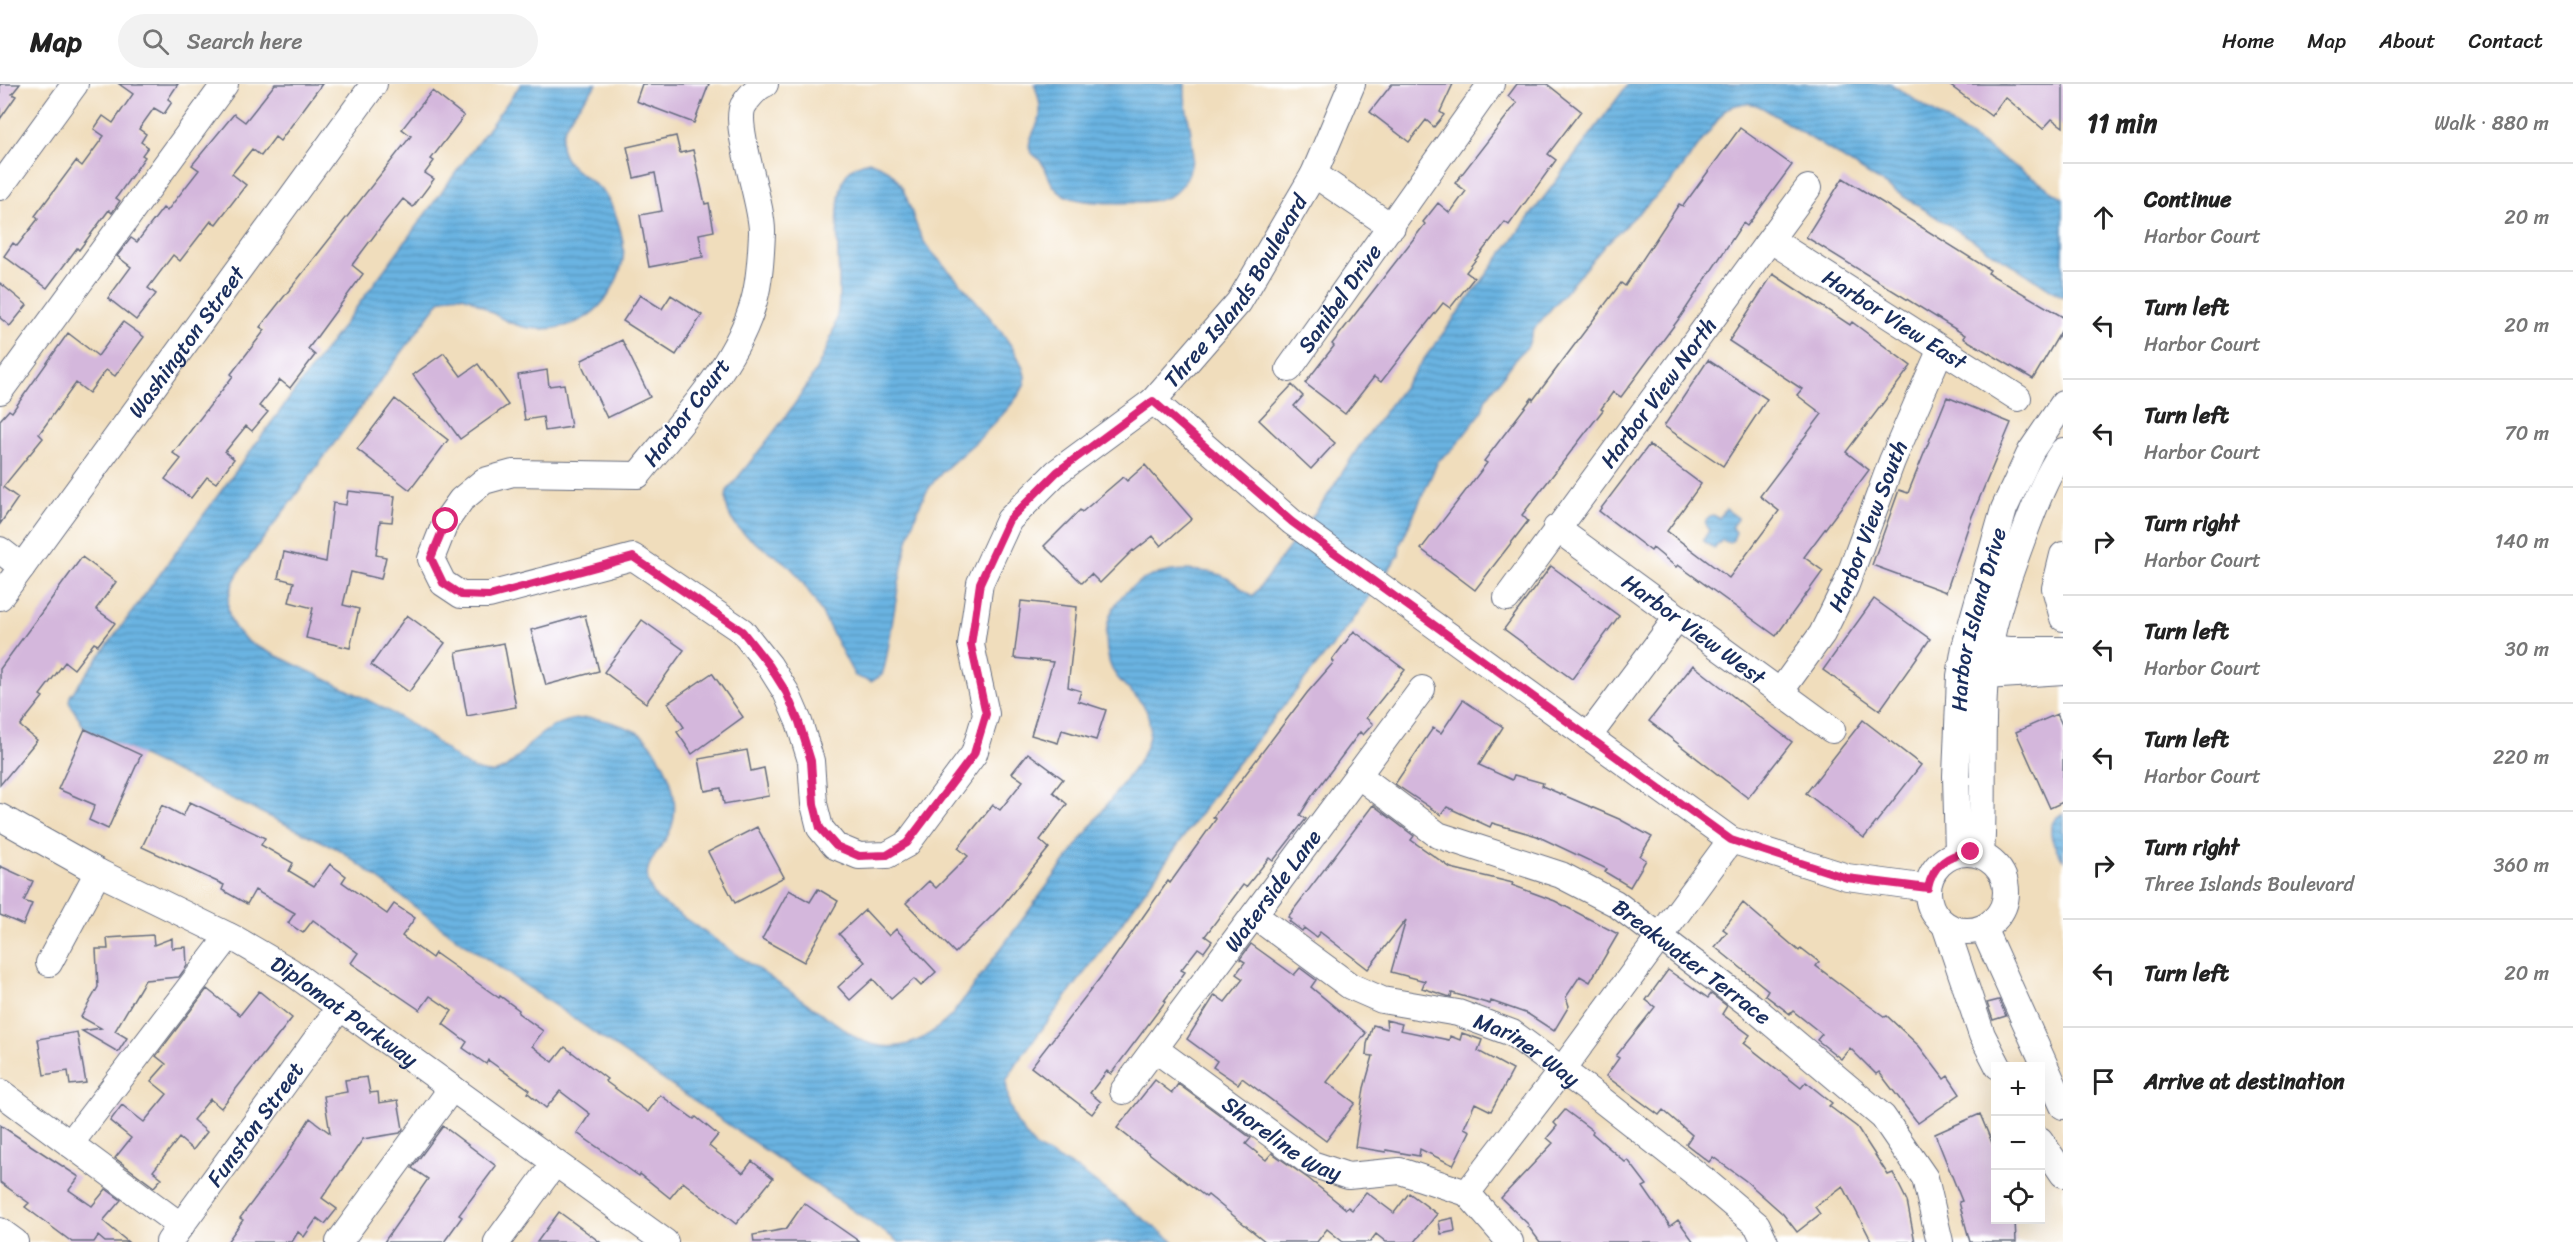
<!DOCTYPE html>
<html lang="en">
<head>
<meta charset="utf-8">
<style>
	body { margin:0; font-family:Sriracha,sans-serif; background:#f2f2f2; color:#222 }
	.controls { position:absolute; right:18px; bottom:18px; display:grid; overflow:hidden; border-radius:0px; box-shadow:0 6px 24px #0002 }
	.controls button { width:54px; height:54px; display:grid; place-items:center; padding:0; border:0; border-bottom:2px solid #e0e0e0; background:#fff; color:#222; font:30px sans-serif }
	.stop { position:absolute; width:18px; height:18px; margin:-14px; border:4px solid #db2777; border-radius:50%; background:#fff }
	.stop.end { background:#db2777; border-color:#fff; box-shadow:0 2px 6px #0008 }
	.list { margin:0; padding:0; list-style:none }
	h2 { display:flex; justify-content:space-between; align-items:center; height:78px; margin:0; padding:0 24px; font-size:26px }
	h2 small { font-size:20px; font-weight:400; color:#767676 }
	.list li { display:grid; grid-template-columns:39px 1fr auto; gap:18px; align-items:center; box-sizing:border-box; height:108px; padding:0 24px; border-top:2px solid #e0e0e0 }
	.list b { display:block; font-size:22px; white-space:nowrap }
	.list p { margin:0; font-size:20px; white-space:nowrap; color:#767676 }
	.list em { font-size:20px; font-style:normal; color:#767676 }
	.icon { flex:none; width:33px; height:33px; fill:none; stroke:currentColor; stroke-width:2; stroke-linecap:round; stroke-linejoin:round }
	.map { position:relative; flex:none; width:2063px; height:1158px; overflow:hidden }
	header { display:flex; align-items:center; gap:36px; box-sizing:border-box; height:84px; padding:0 30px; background:#fff; border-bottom:2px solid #e0e0e0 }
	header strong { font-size:28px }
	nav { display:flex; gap:33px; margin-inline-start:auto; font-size:21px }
	.search { width:420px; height:54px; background:#f2f2f2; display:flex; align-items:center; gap:15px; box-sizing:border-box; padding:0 21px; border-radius:33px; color:#767676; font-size:22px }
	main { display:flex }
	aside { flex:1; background:#fff }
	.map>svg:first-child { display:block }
	.water { fill:url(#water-rules); stroke:#4272a0; stroke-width:1.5 }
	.building { fill:#d4b7dc }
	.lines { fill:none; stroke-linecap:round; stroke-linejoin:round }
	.minor-casing { stroke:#666c7f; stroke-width:28 }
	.minor { stroke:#fff; stroke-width:26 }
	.route { stroke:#db2777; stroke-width:8 }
	.labels { text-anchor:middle; stroke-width:4.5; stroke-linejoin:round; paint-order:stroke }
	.street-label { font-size:22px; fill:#1b2f5e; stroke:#fff }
</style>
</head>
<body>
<header>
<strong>Map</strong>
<div class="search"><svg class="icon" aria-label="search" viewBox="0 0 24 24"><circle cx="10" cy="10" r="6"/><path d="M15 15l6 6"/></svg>Search here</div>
<nav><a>Home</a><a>Map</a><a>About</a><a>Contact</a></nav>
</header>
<main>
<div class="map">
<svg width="2063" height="1158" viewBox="0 0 2063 1158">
	<defs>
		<pattern id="water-rules" width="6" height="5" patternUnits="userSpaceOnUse" patternTransform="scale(1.5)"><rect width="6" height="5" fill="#6ab4e2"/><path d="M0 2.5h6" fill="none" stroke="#5693ba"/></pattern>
	</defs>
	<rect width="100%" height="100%" fill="#fff"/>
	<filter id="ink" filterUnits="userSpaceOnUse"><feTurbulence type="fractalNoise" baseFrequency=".0167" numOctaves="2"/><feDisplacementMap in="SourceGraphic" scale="12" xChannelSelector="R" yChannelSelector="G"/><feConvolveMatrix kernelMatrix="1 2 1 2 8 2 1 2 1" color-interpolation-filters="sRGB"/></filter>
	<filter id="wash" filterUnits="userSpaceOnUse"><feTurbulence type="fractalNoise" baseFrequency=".008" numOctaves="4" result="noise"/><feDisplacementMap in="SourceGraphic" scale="24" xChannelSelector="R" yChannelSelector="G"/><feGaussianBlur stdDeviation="1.35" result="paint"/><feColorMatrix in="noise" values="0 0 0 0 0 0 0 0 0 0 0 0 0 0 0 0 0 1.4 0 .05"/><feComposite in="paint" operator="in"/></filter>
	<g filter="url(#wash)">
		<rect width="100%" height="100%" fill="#f0ddbc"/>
		<!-- water -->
		<path class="water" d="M521 0H597C585 15 562 37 561 58 560 83 590 93 603 108 615 123 620 141 623 159 626 176 618 195 609 210 585 247 537 254 501 234 488 228 475 214 462 212 453 210 447 213 440 217L240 486C223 514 222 538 250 559 307 587 375 615 427 651 445 664 469 690 492 689 507 687 519 672 528 662 552 637 581 628 614 639 627 644 640 647 649 658 667 680 679 710 673 738 667 768 630 779 657 815L860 956C897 972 924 958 951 932L1140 676C1148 660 1153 646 1147 628 1140 610 1115 600 1109 577 1092 508 1154 476 1214 489 1230 492 1240 505 1253 512L1326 414 1358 364 1628 0H1891L2063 114V213L1763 24C1750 17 1740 19 1726 25L1673 96 1605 161 1533 246 1528 262 1518 272 1485 316 1482 328 1453 365 1438 377 1400 461 1399 471 1351 539 1228 691 1116 847 1018 977 1006 997 1009 1020 1017 1039 1035 1063 1080 1087 1174 1158H899L452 851 340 766 85 645 69 618 70 612Z
			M1034 0H1185C1182 32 1203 62 1186 95 1183 100 1175 110 1170 112 1148 121 1083 122 1062 110 1050 103 1049 90 1042 79 1039 74 1032 71 1030 66 1026 57 1039 41 1040 31 1041 20 1038 10 1034 0Z
			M869 77C874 80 881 81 886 85 912 102 910 145 931 167 951 190 1030 269 1025 298 1022 313 991 342 980 354 962 371 938 388 926 409 902 450 895 532 885 581L882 591 871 598 855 592C838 563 825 530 805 502 801 496 796 489 791 484 767 461 719 448 727 407 765 358 829 289 838 226 843 193 828 111 849 87 855 81 861 79 869 77Z
			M1726 425 1738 434 1731 443 1736 448 1733 456 1729 459 1722 456 1714 465 1703 456 1709 447 1705 440 1706 436 1713 431 1719 434Z
			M2063 729V775C2052 760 2042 741 2063 729Z"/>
		<g id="blocks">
			<!-- building -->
			<path class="building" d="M0 0H20L12 10 16 12 0 35Z
				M119 0H178L168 15 172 18 164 30 154 24 139 45 146 50 141 58 148 63 142 71 145 73 116 114 120 117 112 129 109 126 79 166 77 164 47 204 4 172 13 159 17 162 38 135 35 132 76 77 82 82 104 52 94 45 103 32 113 39 133 10Z
				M275 0H322L280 57 275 53 261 72 252 65 232 90 246 101 216 140 211 137 180 177 173 171 148 204 156 210 136 236 108 214 131 183 117 172 131 154 137 158 163 124 167 127 199 86 192 81 234 30 245 38Z
				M642 0H709L694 39 636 17Z
				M1392 0H1453L1440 28 1444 31 1434 43 1426 36 1409 58 1370 28Z
				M1517 0H1547L1581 27 1548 70 1556 76 1509 141 1505 138 1466 188 1474 194 1450 224 1443 219 1381 298 1374 293 1345 330 1305 299 1334 262 1332 260 1425 140 1423 138 1438 119 1450 129 1466 107 1455 99 1517 19 1508 12Z
				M1948 0H2063V43L2052 35 2043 45 2005 13 1991 32Z
				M432 7 464 32 431 75 434 77 425 89 434 95 413 123 403 115 386 136 352 181 363 190 308 265 315 271 290 304 280 296 259 322 268 328 252 347 246 342 225 368 234 375 216 399 207 393 191 414 165 395 181 375 173 369 233 292 231 290 265 246 260 243 411 52 402 45Z
				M1740 44 1792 81 1747 142 1743 139 1681 232 1621 313 1613 308 1601 325 1603 326 1522 431 1528 437 1475 506 1421 465 1487 379 1484 377 1532 314 1533 316 1621 199 1625 202 1679 120 1683 122Z
				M676 52 680 69 693 66 705 120 709 119 714 147 699 150 703 173 649 183 640 131 662 127 655 89 634 94 627 63Z
				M1843 94 1990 186 1988 189 2063 233V244L2033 295 1963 254 1965 251 1806 153Z
				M1773 190 1850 241 1852 238 1911 282 1846 368 1869 386 1804 473 1823 487 1776 552 1678 481 1676 483 1653 464 1651 467 1599 427 1649 361 1701 400 1667 447 1729 494 1779 427 1760 412 1822 330 1797 311 1802 305 1729 257Z
				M0 199 27 221 10 242 0 234Z
				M640 211 662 225 671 211 702 231 676 271 623 237Z
				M123 238 144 253 115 292 106 286 89 309 76 299 39 350 43 354 3 403 18 414 0 440V336L9 326 12 328 68 249 98 272Z
				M622 256 650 313 607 334 582 281V276Z
				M444 269 461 292 478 280 508 321 460 355 413 291Z
				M1708 276 1767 315 1723 382 1664 342Z
				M547 286 549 302 564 300 571 343 545 347 543 333 525 336 518 291Z
				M1292 301 1303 312 1294 322 1335 359 1311 385 1259 336Z
				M1947 313 2011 339 1972 432 1946 508 1872 481 1899 406 1908 409Z
				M395 315 448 356 410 406 357 365Z
				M1145 381 1192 435 1161 462 1153 452 1134 467 1133 466 1100 499 1091 490 1082 499 1044 462 1080 426 1082 428 1123 393 1127 397Z
				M348 407 395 412 392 438 380 437 376 471 386 473 381 495 351 488 343 521 359 525 350 564 306 554 313 524 289 518 294 498 278 494 284 468 326 478 333 419 346 421Z
				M82 473 116 498 96 525 115 539 98 561 94 559 74 585 65 578 40 611 43 613 20 642 37 656 0 701V585Z
				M1551 482 1619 532 1572 595 1504 545Z
				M1874 515 1930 555 1880 626 1823 586Z
				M1021 517 1077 523 1068 603 1081 607 1078 617 1106 626 1096 656 1062 646 1058 659 1031 651 1053 578 1014 574Z
				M407 531 445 559 409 608 371 581Z
				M585 531 599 587 546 601 531 546Z
				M642 536 684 566 646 619 604 588Z
				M1354 547 1405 586 1366 634 1373 640 1363 651 1360 648 1312 712 1300 731 1306 735 1273 777 1269 774 1246 803 1243 801 1205 852 1212 857 1204 868 1198 864 1181 886 1185 888 1164 917 1165 918 1111 990 1107 987 1090 1009 1101 1018 1092 1030 1031 983 1103 890 1168 797 1170 799 1216 735 1213 733 1307 609 1334 578 1332 576Z
				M504 559 516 623 467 632 456 568Z
				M1693 581 1792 658 1748 714 1649 637Z
				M712 589 743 633 692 670 677 648 684 643 668 619Z
				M1463 616 1503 643 1479 681 1512 696 1514 691 1543 699 1542 702 1619 735 1652 753 1640 772 1646 776 1630 803 1605 788 1607 785 1537 752 1492 739 1490 743 1447 723 1441 731 1395 700 1433 644 1441 649Z
				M2057 630 2063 643V718L2050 724 2016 648Z
				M1863 636 1921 681 1864 754 1806 709Z
				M85 645 141 671 108 745 89 736 95 721 58 705Z
				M747 666 751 687 764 684 769 712 724 720 721 704 705 707 699 675Z
				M1028 669 1063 695 1053 708 1067 720 1040 756 1049 764 1001 823 955 869 906 819 929 797 936 804 968 772 958 764 993 721 1000 726 1023 697 1012 689Z
				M190 718 265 754 261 761 293 779 289 787 314 802 330 780 346 792 342 798 387 830 394 820 415 834 402 852 432 874 435 869 499 914 500 912 519 926 518 929 543 947 532 962 553 978 565 963 607 995 605 997 648 1028 660 1011 694 1035 696 1033 718 1051 709 1062 743 1089 752 1077 773 1094 736 1140 683 1098 670 1114 640 1090 639 1092 577 1049 590 1030 560 1007 546 1024 528 1009 530 1006 488 976 486 980 463 964 467 958 443 940 452 927 430 912 420 926 351 879 358 869 313 836 303 849 288 839 295 829 255 806 247 820 222 806 224 801 142 763 162 721 183 732Z
				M1373 721 1414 752 1411 756 1451 784 1513 799 1512 801 1555 817 1618 850 1590 898 1580 892 1566 913 1569 922 1554 947 1528 930 1491 917 1490 920 1452 909 1451 913 1447 912 1422 904 1425 897 1391 888 1406 836 1368 885 1320 848 1316 853 1304 844 1302 847 1289 837 1291 835 1288 833Z
				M757 743 784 793 735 819 708 768Z
				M0 782 33 797 24 817 32 820 23 841 0 831Z
				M818 805 838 817 804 878 762 855 789 806 810 818Z
				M1743 819 1799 867 1801 864 1819 878 1816 882 1853 910 1885 933 1887 932 1919 962 1944 995 1948 992 1960 1010 1918 1039 1879 988 1876 990 1850 964 1841 975 1817 956 1822 950 1793 927 1790 930 1765 911 1768 906 1715 863 1727 848 1723 845Z
				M865 826 889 852 896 845 936 888 921 902 914 895 891 915 873 895 850 916 838 903 865 878 839 850Z
				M153 851 154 861 172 854V864L186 863 187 882 179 893 145 896 115 947 127 954 118 968 82 947 101 944 81 933 98 903 96 865H108L107 854Z
				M1251 860 1294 891 1300 884 1316 896 1311 903 1366 949 1327 998 1355 1019 1326 1057 1242 994 1238 1000 1213 983 1217 977 1187 955 1215 911 1225 918 1243 895 1236 890 1245 878 1240 875Z
				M1668 886 1708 914 1711 910 1727 922 1722 930 1750 951 1744 959 1801 1004 1806 998 1832 1019 1829 1022 1857 1043 1888 1091 1893 1089 1907 1117 1915 1158H1872L1843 1102 1815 1123 1820 1130 1797 1148 1783 1130 1746 1097 1713 1073 1709 1078 1686 1060 1692 1051 1663 1026 1659 1031 1606 992 1619 974 1616 972 1655 923 1646 916Z
				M207 905 240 931 259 907 292 934 221 1024 210 1015 193 1036 207 1048 193 1066 179 1054 153 1087 162 1094 154 1103 115 1074 131 1054 110 1037 122 1021 144 1038 167 1010 151 997 166 980 156 972Z
				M1999 916 2006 932 1993 936 1987 919Z
				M1386 936 1402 940 1400 946 1449 956 1450 952 1460 956 1462 949 1482 956 1478 967 1513 986 1491 1027 1475 1019 1464 1044 1470 1047 1453 1081 1420 1065 1419 1072 1386 1066V1068L1355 1063 1364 1004 1373 972 1366 971 1367 960 1373 941 1387 945Z
				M77 948 86 999 70 1001 68 987 44 991 38 955Z
				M367 993 370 1009 378 1008 379 1019 398 1016 403 1045 400 1049 363 1055 322 1114 337 1125 325 1140 317 1134 304 1153 298 1148 292 1158H227L243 1136 240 1134 284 1076 310 1034 330 1049 324 1012 347 1008 345 996Z
				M1155 996 1172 1009 1178 1000 1251 1054 1246 1060 1266 1076 1272 1069 1309 1095 1346 1125 1348 1123 1352 1126 1366 1108 1394 1129 1409 1109 1437 1130 1415 1158H1386L1376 1150 1370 1158H1343L1327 1145 1317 1158H1266L1208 1111 1206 1113 1177 1091 1117 1044Z
				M1565 1026 1593 1047 1592 1049 1625 1078 1628 1076 1647 1101 1643 1103 1670 1142 1678 1136 1694 1158H1540L1528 1142 1529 1141 1501 1114 1553 1059 1547 1054 1557 1042 1554 1039Z
				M1980 1030 1995 1066V1136H2015L2016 1158H1970L1959 1118 1962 1117 1935 1050Z
				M0 1041 79 1093 69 1106 92 1122 106 1105 121 1116 103 1137 128 1158H105L98 1152 94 1158H72L25 1123 29 1119 0 1098Z
				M443 1042 496 1082 459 1131 462 1133 444 1158H384L428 1095 412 1084Z
				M804 1119 860 1158H754L753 1151 786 1145Z
				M559 1128 600 1158H537Z
				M1453 1134 1455 1147 1441 1150 1439 1137Z"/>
		</g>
	</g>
	<g filter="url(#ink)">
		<use href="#blocks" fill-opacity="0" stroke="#666c7f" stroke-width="1.5"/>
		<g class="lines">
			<defs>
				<g id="minor">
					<path id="s1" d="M765 0C757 3 747 15 743 22 733 44 763 119 762 149 761 170 760 196 754 217 736 283 680 338 638 391L513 389 484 397 461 416 446 437 431 475 443 499 461 511H489L633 473 742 547 769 581 786 608 799 638 811 677 814 720 820 744 835 762 859 772 887 771 907 760 974 670 986 630 971 561 980 499 1009 436 1057 388 1153 317 1239 218 1314 90 1352 0"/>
					<path d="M1314 90 1392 143"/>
					<path d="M0 103 75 0"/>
					<path id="s2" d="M1771 156 2018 314"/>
					<path id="s3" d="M1289 285 1491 0"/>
					<path d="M0 307 225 0"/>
					<path d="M1153 317 1292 438 1731 756 1847 793 1928 804"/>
					<path id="s4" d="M1556 444 1832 646"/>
					<path d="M0 466 22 483"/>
					<path d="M2063 471 2055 504 2063 534"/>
					<path id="s5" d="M0 513 374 0"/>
					<path id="s6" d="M1507 514 1808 104"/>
					<path d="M1974 563 2010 566H2063"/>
					<path d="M1969 593 2063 587"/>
					<path id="s7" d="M1780 608 1822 550 1846 501 1892 377 1940 267"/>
					<path d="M1588 653 1677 534"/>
					<path id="s8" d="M1358 691 1438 751 1561 791 1615 819 1754 924 1883 1033 1925 1094 1940 1158"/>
					<path id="s9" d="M0 733 98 788 237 856 290 887 665 1158"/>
					<circle cx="1967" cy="808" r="39"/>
					<path id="s10" d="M1958 769 1956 692 1960 592 1965 563 2004 425 2031 367 2063 320"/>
					<path d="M1981 771C1985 712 1980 653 1985 594 1989 545 2006 499 2023 453 2034 424 2045 393 2063 367"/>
					<path id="s11" d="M1254 831 1350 902 1382 916 1458 929 1512 949 1598 1013 1704 1096 1757 1141 1765 1158"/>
					<path d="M1945 841 1982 951 1998 982"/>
					<path d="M1983 844 2063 1022"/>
					<path d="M49 879 98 788"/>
					<path id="s12" d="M1155 965 1312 1080 1348 1092 1400 1087 1467 1109 1510 1158"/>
					<path id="s13" d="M1123 1007 1422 605"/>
					<path d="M0 1008 181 1142"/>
					<path d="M2040 1056 2063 1090"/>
					<path d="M70 1060 229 852"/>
					<path d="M1467 1109 1562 986 1731 756"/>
					<path d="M0 1147 15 1158"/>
					<path id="s14" d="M169 1158 340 923"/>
					<path d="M339 1158 452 1004"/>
					<path d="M497 1158 555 1079"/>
				</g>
			</defs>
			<!-- minor casing -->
			<use href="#minor" class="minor-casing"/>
			<!-- minor -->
			<use href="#minor" class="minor"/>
		</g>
	</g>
	<g class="lines" filter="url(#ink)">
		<!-- route -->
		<path class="route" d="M446 437 431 474 443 499 461 511 489 512 633 473 742 547 769 581 786 608 799 638 811 677 814 720 820 744 836 762 859 772 887 771 907 759 974 670 986 630 971 561 980 499 1009 436 1057 388 1153 317 1292 438 1731 756 1847 794 1928 804C1933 781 1947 770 1971 768"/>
	</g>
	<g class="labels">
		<!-- street labels -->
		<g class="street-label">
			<text dy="8" stroke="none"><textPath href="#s1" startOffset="2048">Three Islands Boulevard</textPath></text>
			<text dy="8" stroke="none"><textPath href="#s3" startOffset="87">Sanibel Drive</textPath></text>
			<text dy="8" stroke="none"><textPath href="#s2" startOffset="147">Harbor View East</textPath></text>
			<text dy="8" stroke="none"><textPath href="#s5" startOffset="316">Washington Street</textPath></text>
			<text dy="8" stroke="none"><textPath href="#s6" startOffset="255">Harbor View North</textPath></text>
			<text transform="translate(686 328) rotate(-53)" y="8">Harbor Court</text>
			<text dy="8" stroke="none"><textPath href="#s7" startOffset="189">Harbor View South</textPath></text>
			<text dy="8" stroke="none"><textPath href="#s10" startOffset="236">Harbor Island Drive</textPath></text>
			<text dy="8" stroke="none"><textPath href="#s4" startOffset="171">Harbor View West</textPath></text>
			<text dy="8" stroke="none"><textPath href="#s13" startOffset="250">Waterside Lane</textPath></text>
			<text dy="8" stroke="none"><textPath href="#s8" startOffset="387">Breakwater Terrace</textPath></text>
			<text dy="8" stroke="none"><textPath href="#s9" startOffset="396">Diplomat Parkway</textPath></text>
			<text dy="8" stroke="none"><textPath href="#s11" startOffset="310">Mariner Way</textPath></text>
			<text dy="8" stroke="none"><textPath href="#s14" startOffset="146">Funston Street</textPath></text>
			<text dy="8" stroke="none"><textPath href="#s12" startOffset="156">Shoreline Way</textPath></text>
		</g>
	</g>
</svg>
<div class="controls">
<button>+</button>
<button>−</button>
<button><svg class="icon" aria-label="locate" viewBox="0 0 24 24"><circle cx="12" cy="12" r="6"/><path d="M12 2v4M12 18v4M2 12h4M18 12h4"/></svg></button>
</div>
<div class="stop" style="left:446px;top:437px"></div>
<div class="stop end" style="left:1971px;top:768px"></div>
</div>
<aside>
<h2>11 min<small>Walk · 880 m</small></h2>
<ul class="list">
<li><svg class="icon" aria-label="ahead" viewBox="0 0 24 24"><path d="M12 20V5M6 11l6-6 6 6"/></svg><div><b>Continue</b><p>Harbor Court</p></div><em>20 m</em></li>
<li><svg class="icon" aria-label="left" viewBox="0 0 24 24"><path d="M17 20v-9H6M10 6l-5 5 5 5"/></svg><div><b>Turn left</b><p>Harbor Court</p></div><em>20 m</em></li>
<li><svg class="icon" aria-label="left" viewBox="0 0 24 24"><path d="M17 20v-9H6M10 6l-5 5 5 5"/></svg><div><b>Turn left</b><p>Harbor Court</p></div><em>70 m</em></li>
<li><svg class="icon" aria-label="right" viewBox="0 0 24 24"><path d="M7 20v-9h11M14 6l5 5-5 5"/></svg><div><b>Turn right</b><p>Harbor Court</p></div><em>140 m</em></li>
<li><svg class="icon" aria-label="left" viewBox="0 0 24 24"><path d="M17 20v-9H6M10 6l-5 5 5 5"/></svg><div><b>Turn left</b><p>Harbor Court</p></div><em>30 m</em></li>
<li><svg class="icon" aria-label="left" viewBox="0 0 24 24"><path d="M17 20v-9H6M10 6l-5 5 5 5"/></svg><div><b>Turn left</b><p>Harbor Court</p></div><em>220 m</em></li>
<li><svg class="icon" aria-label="right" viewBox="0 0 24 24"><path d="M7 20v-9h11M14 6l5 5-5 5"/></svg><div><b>Turn right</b><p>Three Islands Boulevard</p></div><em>360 m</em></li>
<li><svg class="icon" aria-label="left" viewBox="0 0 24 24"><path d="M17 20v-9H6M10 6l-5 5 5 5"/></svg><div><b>Turn left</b></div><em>20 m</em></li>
<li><svg class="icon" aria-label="arrive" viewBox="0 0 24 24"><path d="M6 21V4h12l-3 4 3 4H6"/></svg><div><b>Arrive at destination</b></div></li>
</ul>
</aside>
</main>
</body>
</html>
